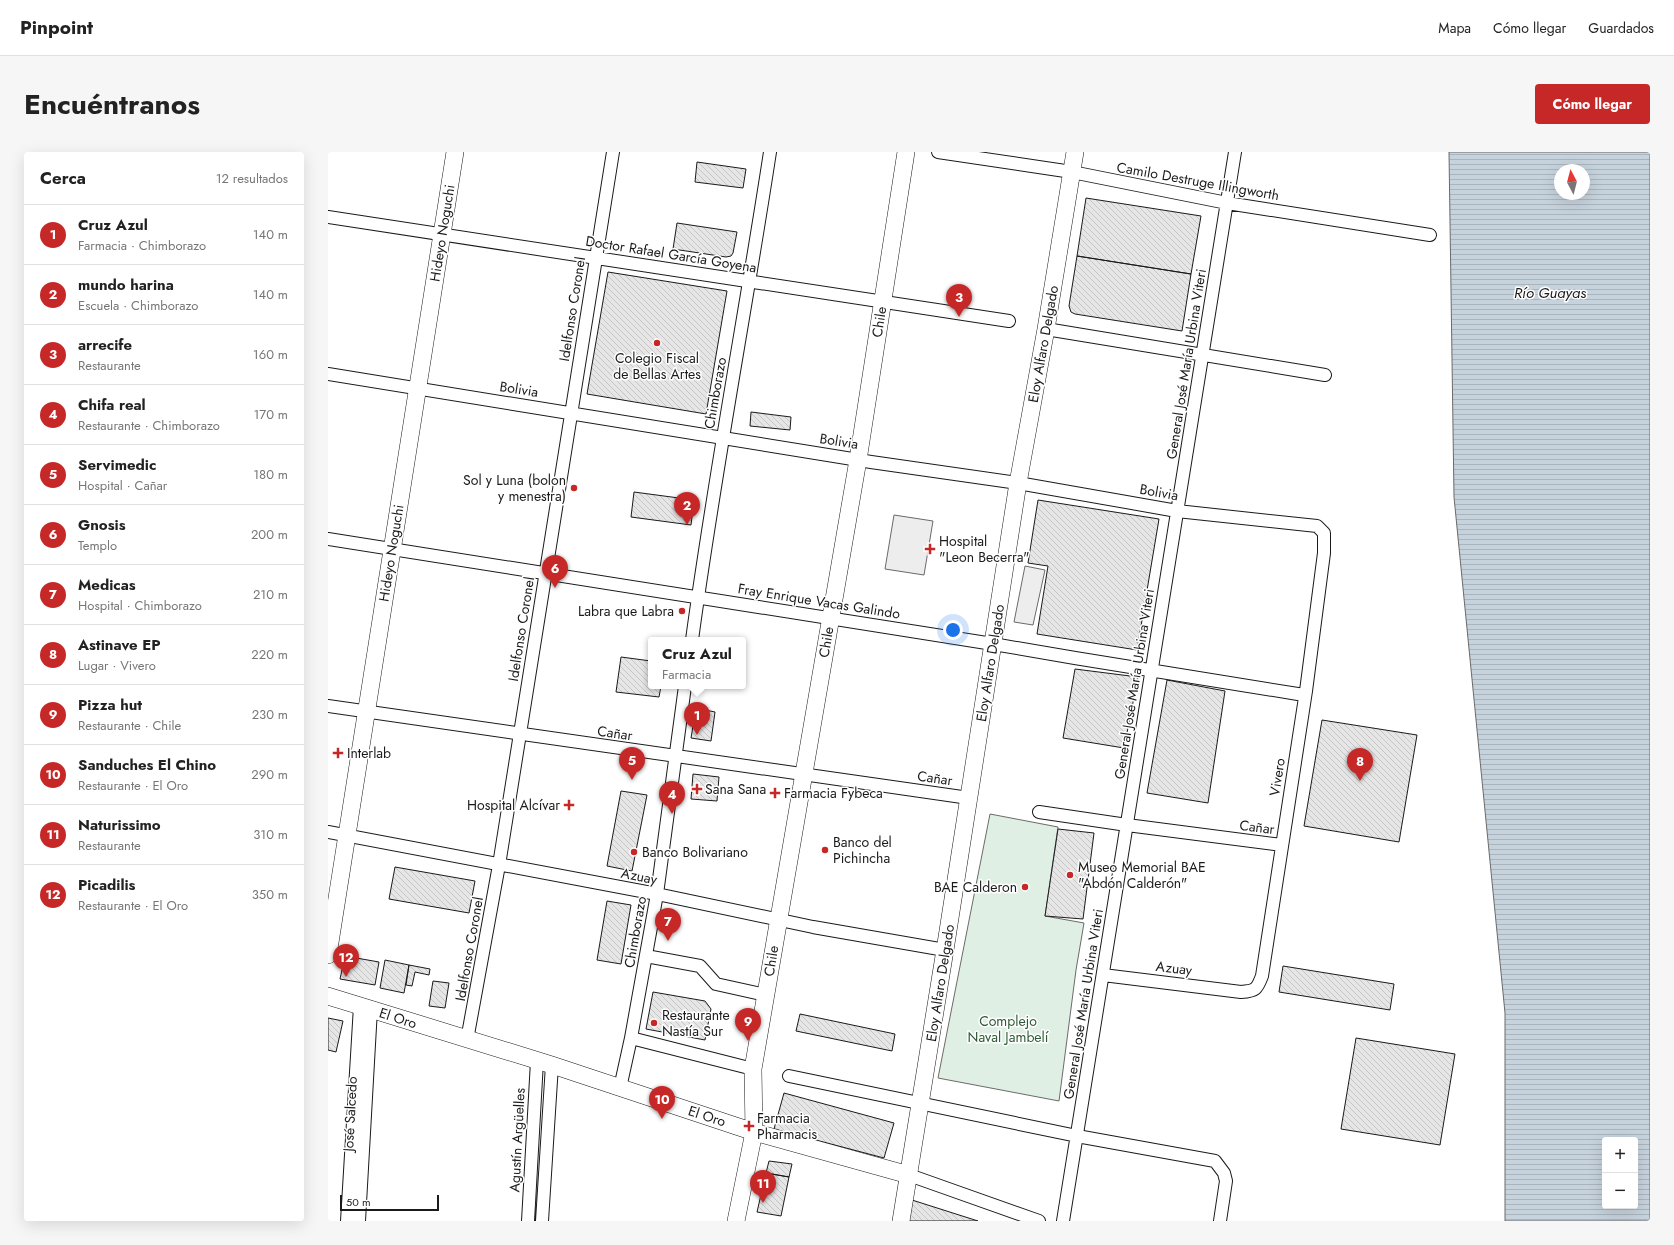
<!DOCTYPE html>
<html lang="es">
<head>
<meta charset="utf-8">
<style>
	body { margin:0; font-family:Jost,sans-serif; background:#f6f6f6; color:#222 }
	.controls { position:absolute; right:12px; bottom:12px; display:grid; overflow:hidden; border-radius:4px; box-shadow:0 4px 16px #0002 }
	.controls button { width:36px; height:36px; display:grid; place-items:center; padding:0; border:0; border-bottom:1px solid #e0e0e0; background:#fff; color:#222; font:20px sans-serif }
	.compass { position:absolute; left:1226px; top:12px; width:36px; height:36px; border-radius:50%; background:#fff; box-shadow:0 4px 16px #0002; rotate:353deg }
	.scale { position:absolute; left:12px; bottom:10px; width:99px; box-sizing:border-box; padding-left:4px; border:2px solid #1a1a1a; border-top:0; font-size:11px; line-height:14px; white-space:nowrap; color:#1a1a1a; -webkit-text-stroke:3px #fff; paint-order:stroke }
	.you { position:absolute; left:625px; top:478px; width:14px; height:14px; margin:-10px; border:3px solid #fff; border-radius:50%; background:#1a73e8; box-shadow:0 0 0 6px #1a73e833 }
	.badge { display:grid; place-items:center; width:26px; height:26px; border-radius:50%; background:#c62828; color:#fff; font-size:13px; font-weight:700 }
	.pin { position:absolute; translate:-50% -33px; filter:drop-shadow(0 1px 2px #0008) }
	.pin::after { content:''; position:absolute; top:21px; width:14px; height:12px; background:inherit; clip-path:polygon(0 0,100% 0,50% 100%) }
	.popup { position:absolute; left:320px; top:485px; width:98px; height:52px; box-sizing:border-box; display:grid; place-content:center; border-radius:4px; background:#fff; filter:drop-shadow(0 1px 3px #0005); font-size:13px; white-space:nowrap; color:#767676 }
	.popup b { font-size:15px; color:#222 }
	.popup::after { content:''; position:absolute; left:50%; top:100%; margin-left:-8px; border:8px solid transparent; border-top-color:#fff }
	.list { margin:0; padding:0; list-style:none }
	h2 { display:flex; justify-content:space-between; align-items:center; height:52px; margin:0; padding:0 16px; font-size:17px }
	h2 small { font-size:13px; font-weight:400; color:#767676 }
	.list li { display:grid; grid-template-columns:26px 1fr auto; gap:12px; align-items:center; box-sizing:border-box; height:60px; padding:0 16px; border-top:1px solid #e0e0e0 }
	.list b { display:block; font-size:15px; white-space:nowrap }
	.list p { margin:0; font-size:13px; white-space:nowrap; color:#767676 }
	.list em { font-size:13px; font-style:normal; color:#767676 }
	.map { position:relative; flex:none; width:1322px; height:1069px; overflow:hidden; border-radius:4px }
	header { display:flex; align-items:center; gap:24px; box-sizing:border-box; height:56px; padding:0 20px; background:#fff; border-bottom:1px solid #e0e0e0 }
	header strong { font-size:19px }
	nav { display:flex; gap:22px; margin-inline-start:auto; font-size:14px }
	.intro { display:flex; align-items:center; justify-content:space-between; box-sizing:border-box; height:96px; padding:0 24px }
	h1 { margin:0; font-size:28px }
	.button { padding:10px 18px; border-radius:4px; background:#c62828; color:#fff; font-size:14px; font-weight:700 }
	main { display:flex; gap:24px; padding:0 24px }
	aside { flex:1; background:#fff; border-radius:4px; box-shadow:0 4px 16px #0002 }
	.map>svg:first-child { display:block }
	.green { fill:#e0efe3; stroke:#6a6a6a }
	.parking { fill:#ededed; stroke:#6a6a6a }
	.water { fill:url(#water-rules); stroke:#6a6a6a; fill-rule:evenodd }
	.building { fill:url(#building-back-hatch); stroke:#1a1a1a }
	.lines { fill:none; stroke-linecap:round; stroke-linejoin:round }
	.street-casing { stroke:#1a1a1a; stroke-width:14 }
	.secondary-casing { stroke:#1a1a1a; stroke-width:18 }
	.street { stroke:#fff; stroke-width:12 }
	.secondary { stroke:#fff; stroke-width:17 }
	.poi-dot { fill:#c62828; stroke:#fff; stroke-width:1.5 }
	.labels { text-anchor:middle; stroke-width:3; stroke-linejoin:round; paint-order:stroke }
	.street-label { font-size:14px; fill:#1a1a1a; stroke:#fff }
	.poi-label { font-size:14px; fill:#1a1a1a; stroke:#fff; text-anchor:start }
	.park-label { font-size:14px; fill:#2b5a34; stroke:#fff }
	.water-label { font-size:15px; font-style:italic; fill:#1a1a1a; stroke:#fff }
</style>
</head>
<body>
<header>
<strong>Pinpoint</strong>
<nav><a>Mapa</a><a>Cómo llegar</a><a>Guardados</a></nav>
</header>
<div class="intro"><h1>Encuéntranos</h1><a class="button">Cómo llegar</a></div>
<main>
<aside>
<h2>Cerca<small>12 resultados</small></h2>
<ul class="list">
<li><span class="badge">1</span><div><b>Cruz Azul</b><p>Farmacia · Chimborazo</p></div><em>140 m</em></li>
<li><span class="badge">2</span><div><b>mundo harina</b><p>Escuela · Chimborazo</p></div><em>140 m</em></li>
<li><span class="badge">3</span><div><b>arrecife</b><p>Restaurante</p></div><em>160 m</em></li>
<li><span class="badge">4</span><div><b>Chifa real</b><p>Restaurante · Chimborazo</p></div><em>170 m</em></li>
<li><span class="badge">5</span><div><b>Servimedic</b><p>Hospital · Cañar</p></div><em>180 m</em></li>
<li><span class="badge">6</span><div><b>Gnosis</b><p>Templo</p></div><em>200 m</em></li>
<li><span class="badge">7</span><div><b>Medicas</b><p>Hospital · Chimborazo</p></div><em>210 m</em></li>
<li><span class="badge">8</span><div><b>Astinave EP</b><p>Lugar · Vivero</p></div><em>220 m</em></li>
<li><span class="badge">9</span><div><b>Pizza hut</b><p>Restaurante · Chile</p></div><em>230 m</em></li>
<li><span class="badge">10</span><div><b>Sanduches El Chino</b><p>Restaurante · El Oro</p></div><em>290 m</em></li>
<li><span class="badge">11</span><div><b>Naturissimo</b><p>Restaurante</p></div><em>310 m</em></li>
<li><span class="badge">12</span><div><b>Picadilis</b><p>Restaurante · El Oro</p></div><em>350 m</em></li>
</ul>
</aside>
<div class="map">
<svg width="1322" height="1069" viewBox="0 0 1322 1069">
	<defs>
		<pattern id="water-rules" width="6" height="5" patternUnits="userSpaceOnUse"><rect width="6" height="5" fill="#c6d2dc"/><path d="M0 2.5h6" fill="none" stroke="#aab4bc"/></pattern>
		<pattern id="building-back-hatch" width="6" height="6" patternUnits="userSpaceOnUse"><rect width="6" height="6" fill="#e6e6e6"/><path d="M-1 5l2 2M0 0l6 6M5-1l2 2" fill="none" stroke="#c5c5c5"/></pattern>
	</defs>
	<rect width="100%" height="100%" fill="#fff"/>
	<!-- green -->
	<path class="green" d="M662 662 730 675 717 764 756 771 748 818 731 949 610 926Z"/>
	<!-- parking -->
	<path class="parking" d="M566 363 605 369 596 423 557 417Z
		M697 414 717 418 705 473 686 470Z"/>
	<!-- water -->
	<path class="water" d="M1121 0H1322V1069H1177V861L1126 345ZM1232 18H1256V42H1232ZM1277 988H1307V1054H1277Z"/>
	<!-- building -->
	<path class="building" d="M369 10 418 17 415 36 367 30Z
		M758 46 873 64 863 122 749 104Z
		M349 71 409 80 405 101 403 104 398 105 345 97Z
		M749 104 863 122 854 179 747 162 743 160 741 154Z
		M280 120 399 139 378 262 259 242Z
		M423 260 463 265 462 278 422 274Z
		M306 340 366 348 363 373 303 365Z
		M710 348 831 367 809 498 709 482 720 414 700 411Z
		M293 505 323 509V534H333L331 545 288 540Z
		M747 517 810 525 796 596 735 586Z
		M839 528 897 539 880 651 819 641Z
		M368 556 387 560 383 589 363 586Z
		M994 568 1089 583 1071 690 976 674Z
		M365 622 391 625 389 649 363 647Z
		M293 639 319 643 304 719 279 714Z
		M730 677 766 681 755 767 717 764Z
		M67 715 147 729 141 761 61 747Z
		M279 749 303 753 293 812 269 808Z
		M17 804 51 810 47 833 12 827Z
		M57 808 81 813 76 841 52 836Z
		M81 813 102 817 101 823 87 820 84 834 78 833Z
		M955 814 1066 832 1062 858 951 840Z
		M105 829 121 831 117 856 101 854Z
		M325 840 377 849 383 857 377 888 318 877Z
		M472 862 567 882 564 899 468 879Z
		M0 866 15 869 8 900 0 898Z
		M1028 886 1127 902 1112 993 1013 977Z
		M456 941 566 971 556 1006 446 977Z
		M441 1009 464 1012 461 1025 438 1021Z
		M438 1021 461 1025 453 1064 429 1060Z
		M584 1048 650 1069H581Z"/>
	<g class="lines">
		<defs>
			<path id="street" d="M610 0 744 20 899 51 1102 83
				M0 65 681 169
				M718 177 997 223
				M0 222 543 310 690 331 849 359 989 374 996 381V401L978 539 934 824C929 837 928 839 913 840L775 823
				M0 387 665 492 747 506 976 543
				M364 488C386 325 417 163 442 0
				M0 554 641 646
				M711 660 799 673 954 693
				M0 680 329 742 485 775 617 798
				M318 804 372 814 388 832 438 843
				M303 886 425 917
				M139 888 171 713 285 0
				M461 924 749 984 887 1009 896 1021 898 1029 892 1069
				M292 936 303 886 329 742 357 534
				M581 1023 711 1069
				M19 1069 32 854
				M31 1069 43 857
				M200 1069 209 909
				M214 1069 224 913
				M735 1069 907 0"/>
			<path id="secondary" d="M0 803 127 0
				M0 844 224 913 426 980 581 1023
				M408 1069 426 980 425 917 530 308 578 0
				M573 1069 617 798 690 331 718 177 747 0"/>
		</defs>
		<!-- street casing -->
		<use href="#street" class="street-casing"/>
		<!-- secondary casing -->
		<use href="#secondary" class="secondary-casing"/>
		<!-- street -->
		<use href="#street" class="street"/>
		<!-- secondary -->
		<use href="#secondary" class="secondary"/>
	</g>
	<!-- markers -->
	<g class="poi-dot">
		<circle cx="329" cy="191" r="4"/>
		<circle cx="246" cy="336" r="4"/>
		<path d="M600 391h4v4h4v4h-4v4h-4v-4h-4v-4h4z"/>
		<circle cx="354" cy="459" r="4"/>
		<path d="M8 595h4v4h4v4h-4v4h-4v-4h-4v-4h4z"/>
		<path d="M367 631h4v4h4v4h-4v4h-4v-4h-4v-4h4z"/>
		<path d="M445 635h4v4h4v4h-4v4h-4v-4h-4v-4h4z"/>
		<path d="M239 647h4v4h4v4h-4v4h-4v-4h-4v-4h4z"/>
		<circle cx="497" cy="698" r="4"/>
		<circle cx="306" cy="700" r="4"/>
		<circle cx="742" cy="723" r="4"/>
		<circle cx="697" cy="735" r="4"/>
		<circle cx="326" cy="871" r="4"/>
		<path d="M419 968h4v4h4v4h-4v4h-4v-4h-4v-4h4z"/>
	</g>
	<g class="labels">
		<!-- street labels -->
		<g class="street-label">
			<text transform="translate(870 29) rotate(10)" y="5">Camilo Destruge Illingworth</text>
			<text transform="translate(114 81) rotate(-81)" y="5">Hideyo Noguchi</text>
			<text transform="translate(343 102) rotate(9)" y="5">Doctor Rafael García Goyena</text>
			<text transform="translate(244 157) rotate(-81)" y="5">Idelfonso Coronel</text>
			<text transform="translate(551 170) rotate(-81)" y="5">Chile</text>
			<text transform="translate(715 192) rotate(-80)" y="5">Eloy Alfaro Delgado</text>
			<text transform="translate(858 212) rotate(-81)" y="5">General José María Urbina Viteri</text>
			<text transform="translate(191 237) rotate(9)" y="5">Bolivia</text>
			<text transform="translate(387 241) rotate(-80)" y="5">Chimborazo</text>
			<text transform="translate(511 289) rotate(9)" y="5">Bolivia</text>
			<text transform="translate(831 340) rotate(10)" y="5">Bolivia</text>
			<text transform="translate(63 401) rotate(-81)" y="5">Hideyo Noguchi</text>
			<text transform="translate(491 449) rotate(9)" y="5">Fray Enrique Vacas Galindo</text>
			<text transform="translate(193 477) rotate(-81)" y="5">Idelfonso Coronel</text>
			<text transform="translate(498 490) rotate(-80)" y="5">Chile</text>
			<text transform="translate(662 511) rotate(-81)" y="5">Eloy Alfaro Delgado</text>
			<text transform="translate(806 532) rotate(-81)" y="5">General José María Urbina Viteri</text>
			<text transform="translate(287 581) rotate(8)" y="5">Cañar</text>
			<text transform="translate(949 625) rotate(-81)" y="5">Vivero</text>
			<text transform="translate(607 626) rotate(8)" y="5">Cañar</text>
			<text transform="translate(929 675) rotate(7)" y="5">Cañar</text>
			<text transform="translate(311 724) rotate(11)" y="5">Azuay</text>
			<text transform="translate(307 780) rotate(-80)" y="5">Chimborazo</text>
			<text transform="translate(141 797) rotate(-80)" y="5">Idelfonso Coronel</text>
			<text transform="translate(443 809) rotate(-81)" y="5">Chile</text>
			<text transform="translate(846 816) rotate(7)" y="5">Azuay</text>
			<text transform="translate(612 831) rotate(-81)" y="5">Eloy Alfaro Delgado</text>
			<text transform="translate(755 852) rotate(-81)" y="5">General José María Urbina Viteri</text>
			<text transform="translate(70 866) rotate(18)" y="5">El Oro</text>
			<text transform="translate(22 962) rotate(-87)" y="5">José Salcedo</text>
			<text transform="translate(379 964) rotate(18)" y="5">El Oro</text>
			<text transform="translate(189 988) rotate(-87)" y="5">Agustín Argüelles</text>
		</g>
		<!-- poi labels -->
		<g class="poi-label">
			<text x="329" y="211" text-anchor="middle">Colegio Fiscal<tspan x="329" dy="16">de Bellas Artes</tspan></text>
			<text x="238" y="333" text-anchor="end">Sol y Luna (bolon<tspan x="238" dy="16">y menestra)</tspan></text>
			<text x="611" y="394">Hospital<tspan x="611" dy="16">"Leon Becerra"</tspan></text>
			<text x="346" y="464" text-anchor="end">Labra que Labra</text>
			<text x="19" y="606">Interlab</text>
			<text x="377" y="642">Sana Sana</text>
			<text x="456" y="646">Farmacia Fybeca</text>
			<text x="232" y="658" text-anchor="end">Hospital Alcívar</text>
			<text x="505" y="695">Banco del<tspan x="505" dy="16">Pichincha</tspan></text>
			<text x="314" y="705">Banco Bolivariano</text>
			<text x="750" y="720">Museo Memorial BAE<tspan x="750" dy="16">"Abdón Calderón"</tspan></text>
			<text x="689" y="740" text-anchor="end">BAE Calderon</text>
			<text x="334" y="868">Restaurante<tspan x="334" dy="16">Nastía Sur</tspan></text>
			<text x="429" y="971">Farmacia<tspan x="429" dy="16">Pharmacis</tspan></text>
		</g>
		<!-- park labels -->
		<g class="park-label">
			<text x="680" y="874">Complejo<tspan x="680" dy="16">Naval Jambelí</tspan></text>
		</g>
		<!-- water labels -->
		<g class="water-label">
			<text x="1222" y="146">Río Guayas</text>
		</g>
	</g>
</svg>
<div class="controls">
<button>+</button>
<button>−</button>
</div>
<svg class="compass" viewBox="-18 -18 36 36"><path d="M0-13l5 13h-10z" fill="#e53935"/><path d="M0 13l5-13h-10z" fill="#767676"/></svg>
<div class="scale">50 m</div>
<div class="you"></div>
<div class="pin badge" style="left:369px;top:583px">1</div>
<div class="popup"><b>Cruz Azul</b>Farmacia</div>
<div class="pin badge" style="left:359px;top:373px">2</div>
<div class="pin badge" style="left:631px;top:165px">3</div>
<div class="pin badge" style="left:344px;top:662px">4</div>
<div class="pin badge" style="left:304px;top:628px">5</div>
<div class="pin badge" style="left:227px;top:436px">6</div>
<div class="pin badge" style="left:340px;top:789px">7</div>
<div class="pin badge" style="left:1032px;top:629px">8</div>
<div class="pin badge" style="left:420px;top:889px">9</div>
<div class="pin badge" style="left:334px;top:967px">10</div>
<div class="pin badge" style="left:435px;top:1051px">11</div>
<div class="pin badge" style="left:18px;top:825px">12</div>
</div>
</main>
</body>
</html>
